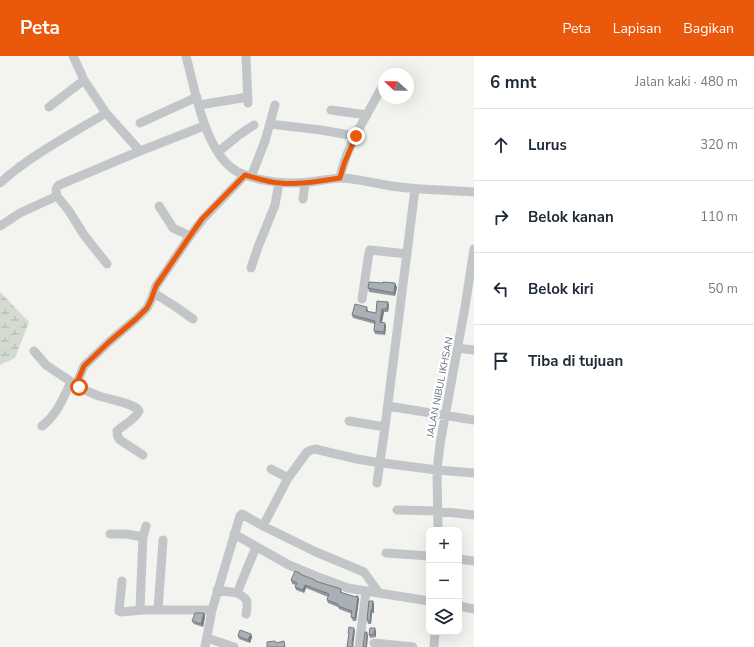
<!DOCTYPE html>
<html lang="id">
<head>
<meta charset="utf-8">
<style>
	body { margin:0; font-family:"Nunito Sans",sans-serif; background:#f2f2f3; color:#1f2937 }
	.controls { position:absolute; right:12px; bottom:12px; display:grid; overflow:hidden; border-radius:8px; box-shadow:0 4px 16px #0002 }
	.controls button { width:36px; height:36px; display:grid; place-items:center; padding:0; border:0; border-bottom:1px solid #e0e1e3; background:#fff; color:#1f2937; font:20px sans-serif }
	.compass { position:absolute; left:378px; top:12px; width:36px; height:36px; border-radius:50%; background:#fff; box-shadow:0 4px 16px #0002; rotate:291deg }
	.stop { position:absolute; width:12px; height:12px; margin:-9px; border:3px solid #ea580c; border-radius:50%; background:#fff }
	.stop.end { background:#ea580c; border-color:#fff; box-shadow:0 1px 4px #0008 }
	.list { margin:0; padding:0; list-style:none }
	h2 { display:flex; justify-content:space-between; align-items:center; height:52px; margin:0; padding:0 16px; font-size:17px }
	h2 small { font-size:13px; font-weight:400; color:#747a83 }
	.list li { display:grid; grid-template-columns:26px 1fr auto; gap:12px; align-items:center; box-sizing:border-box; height:72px; padding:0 16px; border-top:1px solid #e0e1e3 }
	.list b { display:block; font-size:15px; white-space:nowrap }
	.list em { font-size:13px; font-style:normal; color:#747a83 }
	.icon { flex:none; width:22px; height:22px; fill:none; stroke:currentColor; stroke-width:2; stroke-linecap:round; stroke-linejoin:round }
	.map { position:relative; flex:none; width:474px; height:591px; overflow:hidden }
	header { display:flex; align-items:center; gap:24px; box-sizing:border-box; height:56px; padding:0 20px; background:#ea580c; color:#fff }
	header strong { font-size:19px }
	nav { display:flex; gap:22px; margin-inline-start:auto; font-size:14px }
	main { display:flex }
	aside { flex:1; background:#fff }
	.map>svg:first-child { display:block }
	.wetland { fill:url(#wetland-marsh) }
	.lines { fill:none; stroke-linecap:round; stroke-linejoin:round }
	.minor { stroke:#c3c6c9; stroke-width:9 }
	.wall { fill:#91979d }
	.shaded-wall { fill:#767b7f }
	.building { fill:#a9b0b6; stroke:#767b7f }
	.route { stroke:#ea580c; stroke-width:5 }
	.labels { text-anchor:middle; stroke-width:4; stroke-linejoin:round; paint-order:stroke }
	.street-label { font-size:10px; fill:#627081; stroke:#fff }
</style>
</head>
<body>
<header>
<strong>Peta</strong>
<nav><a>Peta</a><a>Lapisan</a><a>Bagikan</a></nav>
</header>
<main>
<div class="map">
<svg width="474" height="591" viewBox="0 0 474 591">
	<defs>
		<pattern id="wetland-marsh" width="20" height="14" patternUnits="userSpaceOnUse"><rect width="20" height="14" fill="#d3dbd0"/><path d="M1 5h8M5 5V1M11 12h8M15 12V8" fill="none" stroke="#afb6ae"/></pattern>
	</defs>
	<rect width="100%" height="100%" fill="#f3f4ef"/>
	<!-- wetland -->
	<path class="wetland" d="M0 236 29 266 15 302 0 309Z"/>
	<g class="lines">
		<!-- minor -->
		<path class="minor" d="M73 0 84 24 106 57 140 95 204 70
			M186 0C195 33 204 92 233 113 245 122 275 127 291 127 302 127 313 126 324 124 330 123 336 122 342 122 361 123 380 129 399 131 424 134 449 134 474 136
			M246 0 248 47
			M199 49 248 41
			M49 51 84 24
			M331 54 367 59
			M140 67 197 41
			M270 68 321 74 355 80
			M218 96 239 79 254 69
			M251 121 265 85 275 49
			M340 122C346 90 368 58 383 29
			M0 127C31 99 70 79 106 57
			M57 140 69 155 84 179 107 208
			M303 143 305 127
			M0 170 20 157 57 140C56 136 55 132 59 129L140 95
			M190 180 203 163 245 119
			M251 212 258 191 275 149 279 127
			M154 237 176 251 193 263
			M362 243 369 197 370 194 407 198
			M458 292 474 294
			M34 295 46 309 79 331
			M388 350 474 364
			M349 365 385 371
			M42 370C57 359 63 342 71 326
			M143 399 120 384C118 382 117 379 117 375 124 368 134 365 139 355 134 347 108 343 99 340 92 337 85 335 79 331L78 324 84 310 109 286 136 263 147 252 151 244 156 230 190 180 173 172 159 150
			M271 413 288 422
			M377 427 385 371 415 133
			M397 454 437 455 474 459
			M263 470 288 422 307 396 311 394 315 393 357 403 375 406 437 414 474 417
			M438 474 437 414 440 388 465 251 474 193
			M110 478H126L143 481 140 552 141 554H212
			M234 478 289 509 318 521 348 532 366 535 429 545
			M143 481 146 470
			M386 497 429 500
			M459 503 474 505
			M122 525 119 555 122 556 142 554
			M217 534 237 537 256 491
			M237 537C249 543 248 546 246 558
			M459 550 474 553
			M158 554 163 484
			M207 582 234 591
			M374 587 413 591
			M205 591 212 554 240 460 242 458 263 470 316 496 364 516 379 537
			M359 591 366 535
			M434 591 435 576"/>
	</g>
	<!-- wall -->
	<path class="wall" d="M397 231 395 240 369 236 368 232Z
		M389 249 388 256H384L382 266 386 270 385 279 375 278 374 275 375 268 353 262 352 259 367 251 368 254V256L376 257Z
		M300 517V518L316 525 341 533 342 537 359 543 356 565H353L351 561 352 558 339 553 338 551 328 547 327 544 328 541 306 532 304 537 296 534 295 531 296 529 292 528 291 524Z
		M369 545 374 548V557H372L371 568H368L367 564Z
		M204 557 205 560 203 571 194 568 192 565Z
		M375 572 376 576V581L370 582 369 579Z
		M251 578 252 581 250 587 239 583 238 580Z"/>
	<!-- shaded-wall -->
	<path class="shaded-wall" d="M395 227 397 231 395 240 394 237Z
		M388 246 389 249 388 256 387 253Z
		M382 253 384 256 381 270 380 266Z
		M385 267 386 270 385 279 384 276Z
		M305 529 306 532 304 537 303 534Z
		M358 540 359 543 356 565 355 562Z
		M373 545 374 548V557L372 554Z
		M371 554 372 557 371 568 370 565Z
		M204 557 205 560 203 571 201 568Z
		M354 572 355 575 353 591 352 587Z
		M375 572 376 576V581L374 578Z
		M367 576 368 580 367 591H366Z
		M251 578 252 581 250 587 248 584Z"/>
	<!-- building -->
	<path class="building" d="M369 226 383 227V226L395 227 394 237 368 232Z
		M377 245 388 246 387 253H382L380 266 385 267 384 276 374 275 375 265 352 259 355 248 367 251 366 255 376 257Z
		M295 515 300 517V518L315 524V525L341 533 340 536 356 541V540H358L355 562 351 561 352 555 338 550V548L327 544 329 538 305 529 303 534 295 531 297 527 291 524Z
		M369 545H373L372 554H371L370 565 367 564Z
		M195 557H204L201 568 192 565Z
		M349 571 354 572 352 587 353 591H347L349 577H348Z
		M370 572H375L374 578 369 579Z
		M240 574 251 578 248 584 238 580Z
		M365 576H367L366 591H363Z
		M275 585 276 587 284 585 285 591H267V586Z"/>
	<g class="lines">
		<!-- route -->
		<path class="route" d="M79 331 78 324 84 310 109 286 136 263 147 252 151 244 156 230 190 180 202 163 245 119C256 122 268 126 280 127 300 129 320 125 340 122L344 108 356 80"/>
	</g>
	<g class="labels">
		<!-- street labels -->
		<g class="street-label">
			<text transform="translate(439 331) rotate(-79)" y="4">JALAN NIBUL IKHSAN</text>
		</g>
	</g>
</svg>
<div class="controls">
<button>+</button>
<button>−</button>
<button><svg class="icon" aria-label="layers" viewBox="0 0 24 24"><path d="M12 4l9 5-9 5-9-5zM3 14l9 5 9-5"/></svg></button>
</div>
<svg class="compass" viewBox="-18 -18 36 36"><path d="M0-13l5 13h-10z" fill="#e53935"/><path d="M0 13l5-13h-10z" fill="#747a83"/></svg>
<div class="stop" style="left:79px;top:331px"></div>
<div class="stop end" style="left:356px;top:80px"></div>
</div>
<aside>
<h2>6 mnt<small>Jalan kaki · 480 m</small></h2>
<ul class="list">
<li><svg class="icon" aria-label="ahead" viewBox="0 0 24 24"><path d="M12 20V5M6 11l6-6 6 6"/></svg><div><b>Lurus</b></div><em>320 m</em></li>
<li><svg class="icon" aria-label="right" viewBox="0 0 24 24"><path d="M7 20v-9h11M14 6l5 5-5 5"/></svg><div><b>Belok kanan</b></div><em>110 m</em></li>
<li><svg class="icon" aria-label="left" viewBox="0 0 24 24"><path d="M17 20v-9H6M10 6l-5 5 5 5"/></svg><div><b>Belok kiri</b></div><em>50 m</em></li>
<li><svg class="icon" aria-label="arrive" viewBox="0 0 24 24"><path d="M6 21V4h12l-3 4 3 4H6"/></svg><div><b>Tiba di tujuan</b></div></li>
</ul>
</aside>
</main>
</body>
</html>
